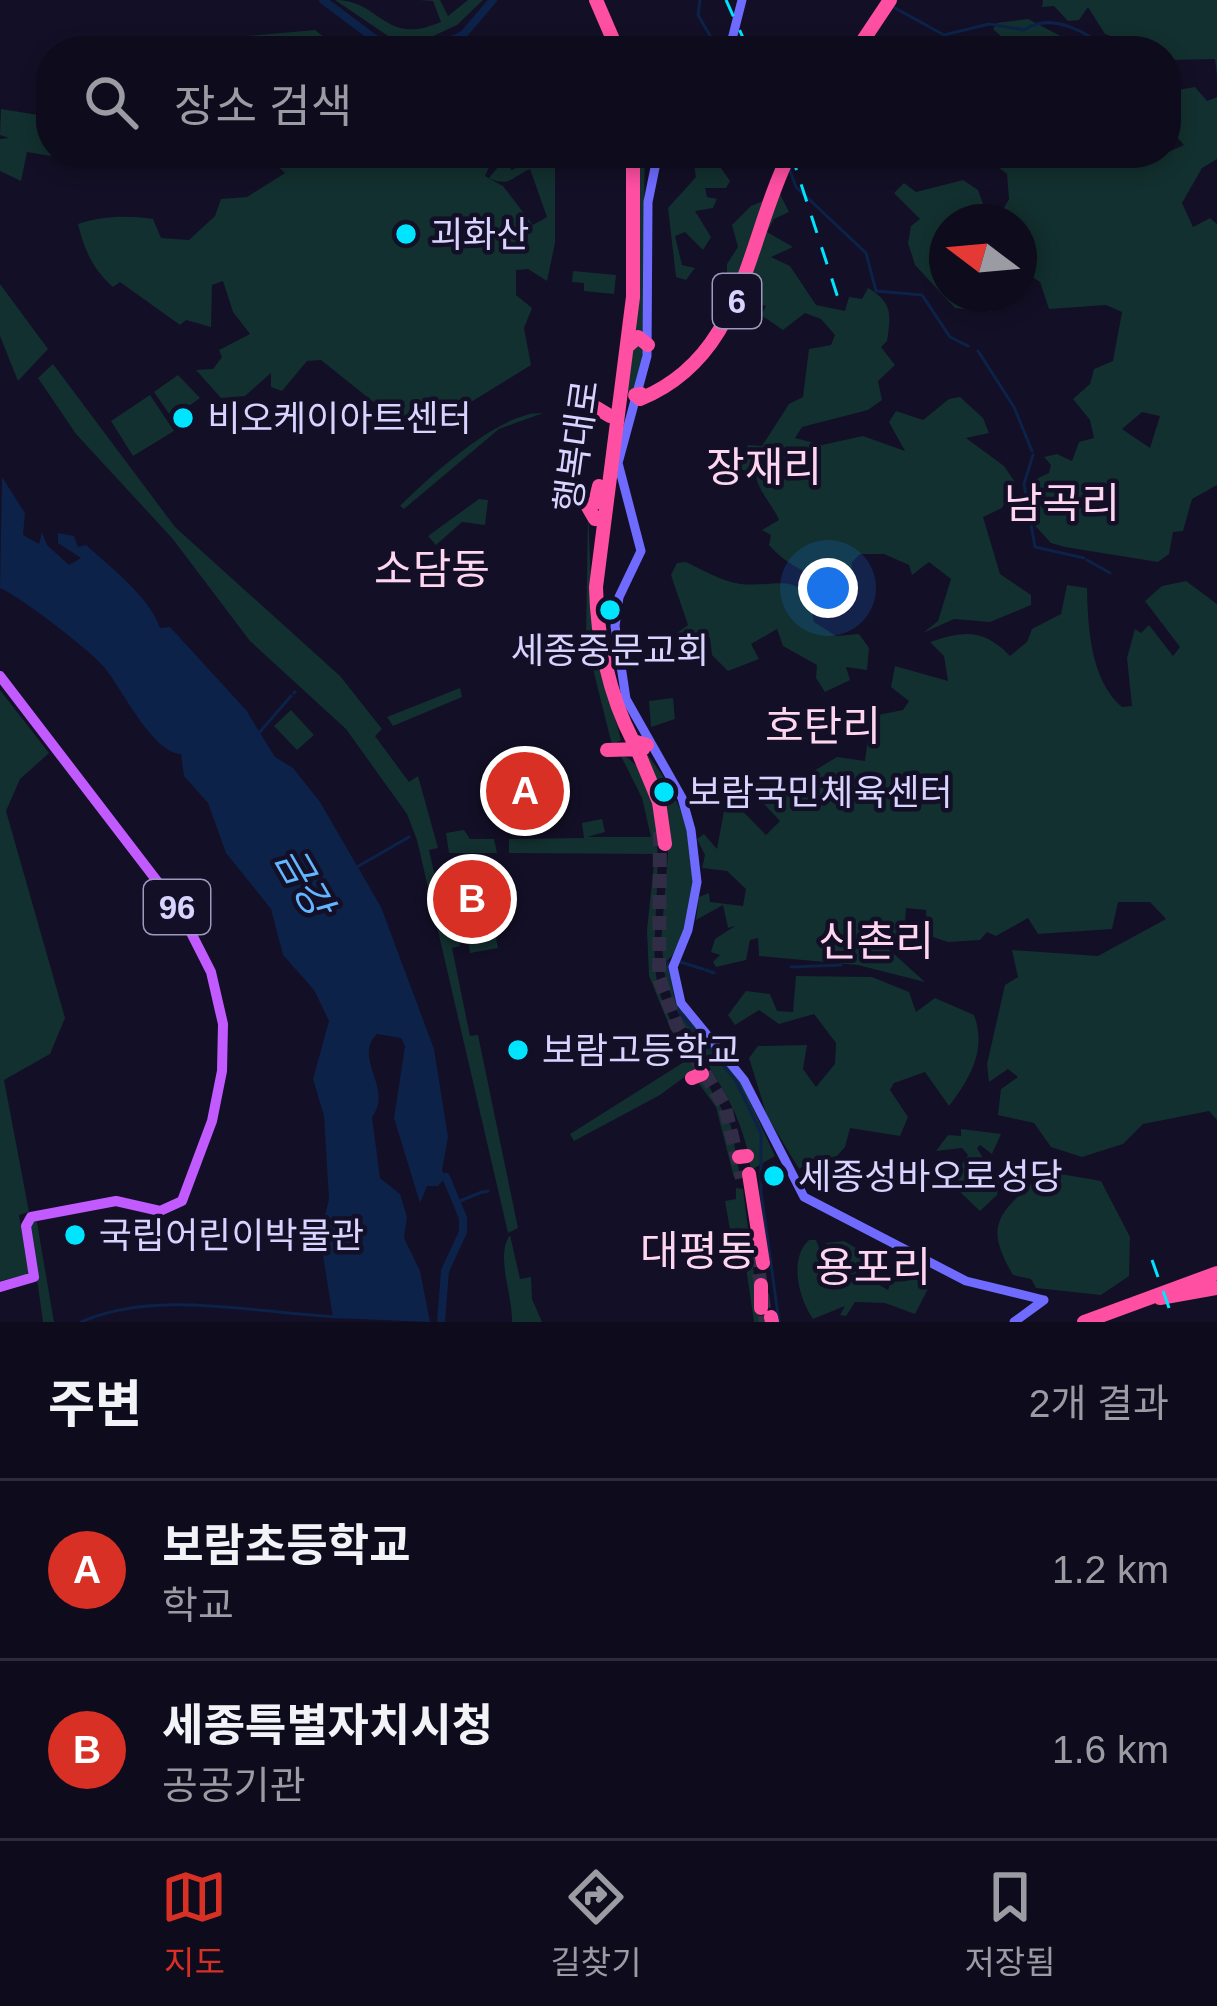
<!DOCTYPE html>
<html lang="ko">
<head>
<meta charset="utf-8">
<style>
	body { margin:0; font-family:Helvetica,"Noto Sans KR",sans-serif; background:#1c1929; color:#f1f3f6 }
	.compass { position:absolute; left:929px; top:204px; width:108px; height:108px; border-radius:50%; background:#0e0b1c; box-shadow:0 6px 18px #0003; rotate:286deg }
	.you { position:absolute; left:828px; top:588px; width:42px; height:42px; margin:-30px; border:9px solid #fff; border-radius:50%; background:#1a73e8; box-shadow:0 0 0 18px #1a73e833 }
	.badge { display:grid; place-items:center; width:78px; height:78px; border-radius:50%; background:#d93025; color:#fff; font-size:39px; font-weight:700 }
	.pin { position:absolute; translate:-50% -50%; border:6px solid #fff; box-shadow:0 3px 12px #0006 }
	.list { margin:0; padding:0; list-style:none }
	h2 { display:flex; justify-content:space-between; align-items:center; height:156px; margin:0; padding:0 48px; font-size:51px }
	h2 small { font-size:39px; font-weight:400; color:#9b9ba3 }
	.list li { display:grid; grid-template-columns:78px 1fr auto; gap:36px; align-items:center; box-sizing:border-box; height:180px; padding:0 48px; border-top:3px solid #2e2b3b }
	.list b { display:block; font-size:45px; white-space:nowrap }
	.list p { margin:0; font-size:39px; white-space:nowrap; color:#9b9ba3 }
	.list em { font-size:39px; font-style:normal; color:#9b9ba3 }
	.icon { flex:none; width:66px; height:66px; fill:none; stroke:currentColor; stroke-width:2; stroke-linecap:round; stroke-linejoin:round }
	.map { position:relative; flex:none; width:1217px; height:1322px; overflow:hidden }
	.search { position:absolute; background:#0e0b1c; box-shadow:0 6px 18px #0003; left:36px; right:36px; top:36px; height:132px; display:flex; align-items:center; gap:30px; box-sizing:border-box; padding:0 42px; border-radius:48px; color:#9b9ba3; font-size:45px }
	.sheet { height:516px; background:#0e0b1c }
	nav { display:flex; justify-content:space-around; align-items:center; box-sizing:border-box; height:168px; border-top:3px solid #2e2b3b; background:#0e0b1c; font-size:33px; color:#9b9ba3 }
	nav a { display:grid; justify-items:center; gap:6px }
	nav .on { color:#d93025 }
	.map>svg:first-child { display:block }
	.green { fill:#12302f; fill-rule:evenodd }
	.water { fill:#0c2248 }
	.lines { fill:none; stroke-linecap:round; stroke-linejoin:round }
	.stream { stroke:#0c2248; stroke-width:3 }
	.river { stroke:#0c2248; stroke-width:8 }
	.highway-tunnel { stroke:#312d47; stroke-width:14; stroke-dasharray:14 7; stroke-linecap:butt }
	.secondary { stroke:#6f6bff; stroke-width:9 }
	.primary { stroke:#c25bff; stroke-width:10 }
	.highway { stroke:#ff4fa3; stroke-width:14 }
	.rail { stroke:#00e5ff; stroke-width:3; stroke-dasharray:18 15; stroke-linecap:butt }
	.highway-bridge { stroke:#ff4fa3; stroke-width:14 }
	.poi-dot { fill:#00e5ff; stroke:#130f26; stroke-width:4.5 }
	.labels { text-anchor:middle; stroke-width:9; stroke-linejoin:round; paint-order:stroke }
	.shield { fill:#130f26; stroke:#9e99be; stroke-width:3 }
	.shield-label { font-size:33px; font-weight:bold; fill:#d9d4ff }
	.poi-label { font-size:36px; fill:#d9d4ff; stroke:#130f26; text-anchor:start }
	.street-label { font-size:36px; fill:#d9d4ff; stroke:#130f26 }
	.water-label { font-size:39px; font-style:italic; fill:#62b6ff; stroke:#130f26 }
	.quarter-label { font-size:42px; fill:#ffd6f0; stroke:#130f26 }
</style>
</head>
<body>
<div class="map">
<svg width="1217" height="1322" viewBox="0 0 1217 1322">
	<rect width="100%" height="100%" fill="#130f26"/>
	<!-- green -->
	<path class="green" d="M335 0C382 0 383 47 441 22L433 1 419 0H440L448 16 468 0H483L457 25 429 38 430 45 418 47 419 40H394Z
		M1043 0H1217V75L1215 59 1169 60 1168 51 1144 49 1105 34 1088 7 1079 20 1068 21 1054 6 1042 7Z
		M1028 19 1076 44 1072 51H1017L993 29 997 23Z
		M315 30 342 51H220L247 36Z
		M1195 87 1207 101 1217 97V159L1202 168 1182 203 1193 227 1210 218 1217 224V485L1192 499 1183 531 1173 532 1169 554 1158 562 1065 547 1051 543 1028 518 1030 482 1049 473 1051 465 1044 457 1057 454 1072 461 1079 442 1094 438 1090 420 1073 399 1090 384 1094 369 1113 361 1122 312 1106 305 1049 309 1040 282 1029 275 1019 280V222H947V294H1002L991 312 955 308 915 265 908 243 911 226 920 219 894 193 904 183 916 192 963 180 978 190 986 212 1001 213 1009 199 1007 174 993 163 1000 154 1043 153 1056 159 1069 153H1166L1184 145 1166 125V92ZM1142 412 1160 416 1150 448 1122 429Z
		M1 109 51 117V156L27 152 21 181 0 171V139L9 138 0 135Z
		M251 153H515L493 158 485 176 503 186 533 225 547 217 530 169C513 176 509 188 489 178L507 156 511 170 519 167 510 157 555 153V243L547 281 528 269 516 270V295L532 308 524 328 531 365 471 402C440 395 426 407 401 424L321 360 307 361 282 391 271 387V373L245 396 221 398 196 370 213 369 222 357 219 350 250 334 233 312 223 281 212 285 211 327 186 320 180 325 120 282 113 287C93 270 84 249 78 224 101 216 128 215 153 219L161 238 189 240 215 216 221 199 247 197 285 173 268 157Z
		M640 153H645C642 226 652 313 638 389L627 392 634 337Z
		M701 153H724L716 161 730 181 726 188H705L707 197 717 199 713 208 695 211 711 237 703 250 685 232 675 236 682 265 695 268 686 280 676 277 668 208 696 177 693 158Z
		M780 194 789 212 774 219 767 232 793 247 771 257 790 266 816 305 845 311 849 297 862 299 868 288C893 303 891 314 887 341L881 347 895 365 878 381 882 400 868 410 802 427 795 438 822 445 863 436 905 451 889 422 896 411 923 420 949 399 960 397 983 418 989 433 966 438 1004 466 1015 482 1002 508 983 517 1000 574 1031 595V605L990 622 954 619 923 633 938 621 951 579 929 562 912 575 909 565 884 554H860L852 562 851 583C820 581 790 569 769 545L771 535 762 530 779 520C773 505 756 489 756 473L735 468 748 445 762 446 789 404 803 397 809 349 831 345 835 335 821 319 805 313 783 330 761 315 766 306 745 300 746 284 727 277V264L738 247 732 225 751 206Z
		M573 271 616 275 614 294 584 291V283L572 282Z
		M0 284 48 349 18 381 0 336Z
		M53 364 175 527 340 676 382 729 375 736 409 782 418 776 438 848 429 850 439 894 449 892 460 946 452 948 470 1036 478 1035 518 1228 508 1233 417 840 407 814 346 729 250 641 172 538 76 434 38 378Z
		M178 375 200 398 172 418 154 392Z
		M150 395 174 431 133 456 111 421Z
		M543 413 499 429 404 509 400 506C430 476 502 410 543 413Z
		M479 499 488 500 485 525 462 522 436 545 428 536Z
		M588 509 593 636 621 740 612 745 588 649 537 667 534 659 586 638Z
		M686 562C703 570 723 582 741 584 780 588 804 567 814 622L836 636 859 634 869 648 867 670 846 667 850 680 825 692 816 678 817 665 783 646 777 629 751 644 759 659 728 671 712 655 710 637 681 649 677 633 688 625 671 575 677 563Z
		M1186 581 1217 604V1120L1209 1111 1143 1124 1123 1144 1082 1157 1051 1147 1034 1123 998 1115 1001 1089 1018 1077 1008 1069 989 1082 987 1064 1005 985 1018 977 1012 950 1098 956 1166 919 1150 902H1118L1112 929 1038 934 1028 918 996 936 987 932 980 940 948 942 927 935 926 910 906 908 904 939 884 945 925 982 858 965 759 956 758 938 750 940 746 960 716 967 713 962 720 955 711 952 715 939 735 926 728 928 723 905 696 920 699 897 709 893 710 902 743 906 746 889 727 871 702 868 705 855 697 839 704 834 717 849 727 795 766 835 780 821 752 791 761 775 799 795 802 778 837 757 865 761 869 731 858 719 903 710 909 701 891 687 895 666 948 681 944 656 930 642C964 631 983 628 1010 656L1027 642 1032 629 1061 614 1067 585 1087 588C1088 627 1090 680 1122 707L1132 706 1127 658 1135 629 1141 633 1149 625 1173 656 1180 647 1145 601 1162 586Z
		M460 688 462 697 393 726 387 717Z
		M0 690 49 753 20 779 6 811 65 1018 50 1054 4 1080 29 1212 19 1215 29 1274 0 1281Z
		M673 698 675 719 651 727 649 701Z
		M291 710 314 735 297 750 274 726Z
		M646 753C686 802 704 860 686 923 681 938 677 955 664 963L661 942 668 853Z
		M620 754C680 778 648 925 656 975 661 1011 680 1036 698 1067L660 1095 574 1141 570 1134 684 1062 649 976 647 930 655 854 509 853V839L584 838 582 823 602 819 605 832 587 837H651L642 798Z
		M464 830 470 839H494L497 853H449L446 833Z
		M480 920 494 928 498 948 470 953 467 935Z
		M670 964 684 1015 738 1076 775 1156 751 1170C740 1083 678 1046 663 966Z
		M796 976 872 977 909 992 916 1012 935 998 974 1015C987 1049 970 1079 949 1106L925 1072 894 1083 890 1090 908 1117 900 1136 850 1128 845 1147 826 1168 815 1158 799 1169 767 1116 749 1058 758 1046 807 1045 803 1069 816 1087 835 1064 836 1043 814 1014 779 1024 759 1010 735 1025 728 1015 746 991 770 994 777 1011 793 1012Z
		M705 1079 731 1126 739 1171 734 1178 716 1107 697 1081Z
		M961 1129 1001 1134 992 1154 980 1145 977 1148 986 1163 985 1175 1000 1178 997 1195 980 1211 961 1193 952 1163 961 1166 968 1155 962 1148 936 1151 948 1135 961 1136Z
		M1038 1159 1055 1173 1101 1181 1130 1237 1129 1276 1101 1295 1036 1288 1031 1279 1013 1275C986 1228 995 1217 1033 1182L1046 1184 1034 1168Z
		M736 1188 743 1189 760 1322H754L744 1254 732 1256 728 1237 739 1234 742 1241 740 1228 730 1230 725 1201 736 1199Z
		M36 1217 54 1322H43L29 1222Z
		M510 1235 520 1279 531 1277 532 1299 542 1322H512C513 1296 495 1256 510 1235Z
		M809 1240H816L826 1266 848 1280 853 1275 839 1267 826 1243 844 1241 871 1257 878 1284 888 1290 891 1282 907 1281 909 1275 929 1287 915 1314 885 1303 855 1302 846 1316 840 1315 845 1306 813 1319C798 1298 789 1258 809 1240Z"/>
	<!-- water -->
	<path class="water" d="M2 477 25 513 23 535 39 544 42 532 47 545 69 565 81 558 58 543V533L74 536 78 547 86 545C113 569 150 598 160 628L170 627 246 710 275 757 293 768 320 802 381 907 434 1049 448 1137 442 1170 446 1177 438 1186H427L420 1203 394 1118 405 1046 401 1038 377 1034C352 1058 394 1088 372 1117L380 1178 400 1194 407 1217 404 1238 420 1271 430 1322 333 1318 320 1236 329 1199 324 1116 313 1079 329 1021 314 990 283 955 271 909 226 853 208 803 184 776 181 754C151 752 123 689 103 666 90 650 18 595 0 588Z"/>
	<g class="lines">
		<!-- stream -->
		<path class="stream" d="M700 0 698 15 719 51
			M895 8 944 35 989 24 1024 30C1051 11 1089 33 1109 51
			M1166 72H1167
			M789 168 796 187 866 253 876 291 922 295 950 337 968 346
			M978 351 1014 407 1032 451
			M1033 455 1024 484 1035 547 1084 558
			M1087 560 1110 573
			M294 693 295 692
			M259 733 291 696
			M404 840 409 837
			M357 867 402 841
			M677 961 703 969
			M668 963 679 1012 736 1081 761 1133V1192L779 1322
			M791 967 841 965
			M706 970 714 973
			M484 1192 488 1191
			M455 1203 482 1192
			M81 1322C157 1288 260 1314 339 1317"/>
		<!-- river -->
		<path class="river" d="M323 0 391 51
			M428 51 463 35 493 0
			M441 1322 445 1271 463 1232V1218L446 1177"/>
		<!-- highway-tunnel -->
		<path class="highway-tunnel" d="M660 832 659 978 677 1026 725 1107 742 1178
			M756 1253 766 1322"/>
		<!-- secondary -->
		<path class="secondary" d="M729 51 742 0
			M658 153 648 202 647 356 618 463 641 551 619 597 615 626 626 699 682 798 691 830 697 882 688 930 673 967 681 1003 744 1080 804 1197 966 1281 1044 1300
			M1014 1322 1044 1300"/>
		<!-- primary -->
		<path class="primary" d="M0 676 180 911 211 972 223 1024 222 1071 212 1121 182 1201 160 1211 116 1201 31 1217 26 1226 34 1277 0 1287"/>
		<!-- highway -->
		<path class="highway" d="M596 0 618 51
			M856 51 890 0
			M633 153V297L596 587C597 638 609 695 633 741L647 745
			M629 345 638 337 648 345
			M640 399C745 356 745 243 790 153
			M595 407 610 416
			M595 519 588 507 595 503 599 486
			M634 742 659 802 665 844
			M607 750 643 749
			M692 1078 702 1074
			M739 1157 747 1156
			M749 1174 763 1263
			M761 1285V1308
			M1160 1298 1217 1288
			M771 1317 772 1322
			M1084 1322 1217 1273"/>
		<!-- rail -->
		<path class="rail" d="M726 0 749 51
			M791 153 838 298
			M1152 1260 1174 1322"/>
		<!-- highway-bridge -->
		<path class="highway-bridge" d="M635 395 641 394"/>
	</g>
	<!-- markers -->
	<g class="poi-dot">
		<circle cx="406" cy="234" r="12"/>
		<circle cx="183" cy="418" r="12"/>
		<circle cx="610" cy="610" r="12"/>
		<circle cx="664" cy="792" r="12"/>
		<circle cx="518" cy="1050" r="12"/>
		<circle cx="774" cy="1176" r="12"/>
		<circle cx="75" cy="1235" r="12"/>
	</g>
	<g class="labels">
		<!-- shield labels -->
		<g class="shield">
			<rect x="713" y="274" width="48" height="54" rx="9"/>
			<rect x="144" y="880" width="66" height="54" rx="9"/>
		</g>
		<g class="shield-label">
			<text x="737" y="313">6</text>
			<text x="177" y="919">96</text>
		</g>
		<!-- poi labels -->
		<g class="poi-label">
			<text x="430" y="247">괴화산</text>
			<text x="207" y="431">비오케이아트센터</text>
			<text x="610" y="663" text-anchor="middle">세종중문교회</text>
			<text x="688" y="805">보람국민체육센터</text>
			<text x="542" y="1063">보람고등학교</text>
			<text x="798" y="1189">세종성바오로성당</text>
			<text x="99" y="1248">국립어린이박물관</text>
		</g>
		<!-- street labels -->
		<g class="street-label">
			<text transform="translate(576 446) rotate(-82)" y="13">행복대로</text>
		</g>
		<!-- water labels -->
		<g class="water-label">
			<text transform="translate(304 881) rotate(60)" y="14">금강</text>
		</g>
		<!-- quarter labels -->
		<g class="quarter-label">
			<text x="764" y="482">장재리</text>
			<text x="1062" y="518">남곡리</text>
			<text x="432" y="584">소담동</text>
			<text x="823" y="741">호탄리</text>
			<text x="876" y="956">신촌리</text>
			<text x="698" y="1266">대평동</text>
			<text x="873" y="1282">용포리</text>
		</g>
	</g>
</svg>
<svg class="compass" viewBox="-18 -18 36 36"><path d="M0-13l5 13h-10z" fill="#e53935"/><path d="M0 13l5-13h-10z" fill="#9b9ba3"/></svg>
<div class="you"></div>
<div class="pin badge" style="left:525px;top:791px">A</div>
<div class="pin badge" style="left:472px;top:899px">B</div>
<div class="search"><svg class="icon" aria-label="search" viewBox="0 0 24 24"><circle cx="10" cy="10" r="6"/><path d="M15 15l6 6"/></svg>장소 검색</div>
</div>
<section class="sheet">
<h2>주변<small>2개 결과</small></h2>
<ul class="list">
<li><span class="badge">A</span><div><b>보람초등학교</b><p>학교</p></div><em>1.2 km</em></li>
<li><span class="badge">B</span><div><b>세종특별자치시청</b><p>공공기관</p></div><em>1.6 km</em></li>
</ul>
</section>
<nav>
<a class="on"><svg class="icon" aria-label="map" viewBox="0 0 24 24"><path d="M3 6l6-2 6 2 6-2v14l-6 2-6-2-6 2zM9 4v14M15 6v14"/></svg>지도</a>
<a><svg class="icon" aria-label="directions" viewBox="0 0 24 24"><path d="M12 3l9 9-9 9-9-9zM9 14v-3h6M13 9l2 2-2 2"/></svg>길찾기</a>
<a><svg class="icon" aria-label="saved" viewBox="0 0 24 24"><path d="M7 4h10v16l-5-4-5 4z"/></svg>저장됨</a>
</nav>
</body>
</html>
